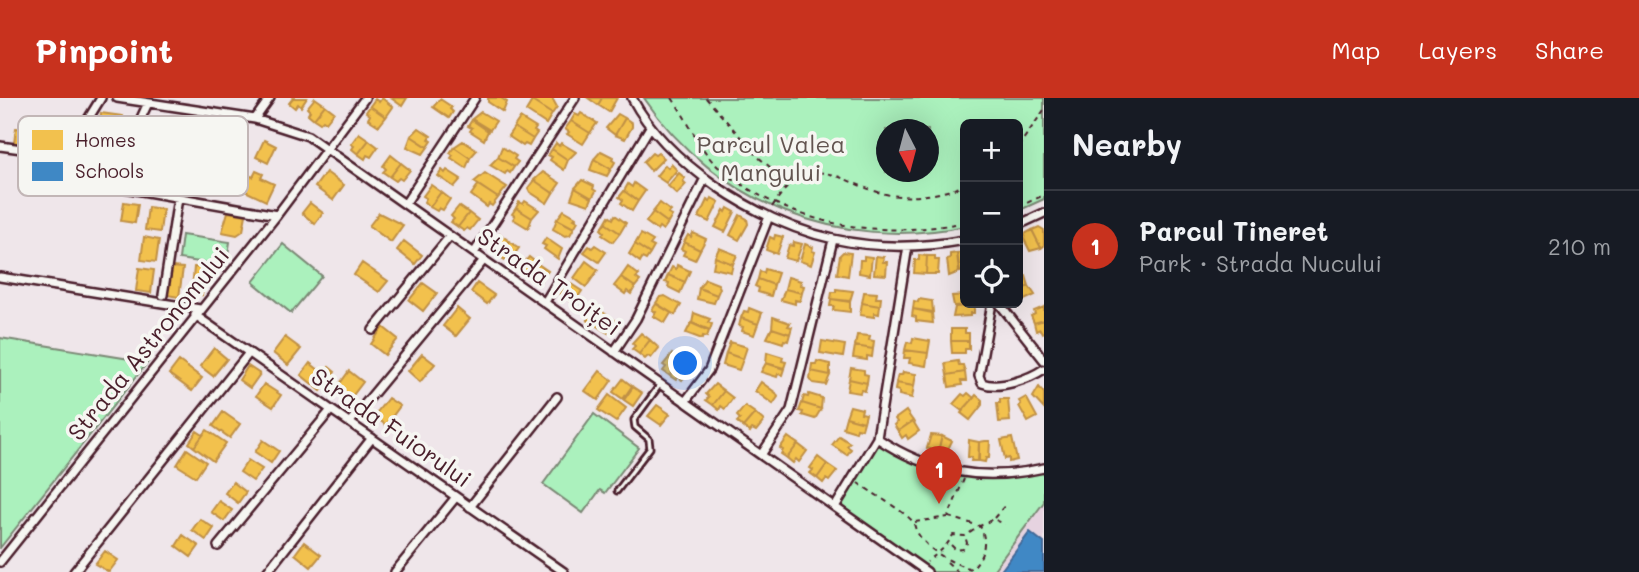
<!DOCTYPE html>
<html lang="en">
<head>
<meta charset="utf-8">
<style>
	body { margin:0; font-family:Mali,sans-serif; background:#20242c; color:#f1f3f6 }
	.controls { position:absolute; right:21px; top:21px; display:grid; overflow:hidden; border-radius:10px; box-shadow:0 7px 28px #0002 }
	.controls button { width:63px; height:63px; display:grid; place-items:center; padding:0; border:0; border-bottom:2px solid #363941; background:#171b24; color:#f1f3f6; font:35px sans-serif }
	.compass { position:absolute; left:876px; top:21px; width:63px; height:63px; border-radius:50%; background:#171b24; box-shadow:0 7px 28px #0002; rotate:174deg }
	.you { position:absolute; left:686px; top:266px; width:24px; height:24px; margin:-18px; border:5px solid #fff; border-radius:50%; background:#1a73e8; box-shadow:0 0 0 10px #1a73e833 }
	.badge { display:grid; place-items:center; width:46px; height:46px; border-radius:50%; background:#c8321e; color:#fff; font-size:23px; font-weight:700 }
	.pin { position:absolute; translate:-50% -58px; filter:drop-shadow(0 2px 4px #0008) }
	.pin::after { content:''; position:absolute; top:37px; width:24px; height:21px; background:inherit; clip-path:polygon(0 0,100% 0,50% 100%) }
	.list { margin:0; padding:0; list-style:none }
	h2 { display:flex; justify-content:space-between; align-items:center; height:91px; margin:0; padding:0 28px; font-size:30px }
	h2 small { font-size:23px; font-weight:400; color:#9ea1a6 }
	.list li { display:grid; grid-template-columns:46px 1fr auto; gap:21px; align-items:center; box-sizing:border-box; height:112px; padding:0 28px; border-top:2px solid #363941 }
	.list b { display:block; font-size:26px; white-space:nowrap }
	.list p { margin:0; font-size:23px; white-space:nowrap; color:#9ea1a6 }
	.list em { font-size:23px; font-style:normal; color:#9ea1a6 }
	.icon { flex:none; width:38px; height:38px; fill:none; stroke:currentColor; stroke-width:2; stroke-linecap:round; stroke-linejoin:round }
	.map { position:relative; flex:none; width:1044px; height:474px; overflow:hidden }
	header { display:flex; align-items:center; gap:42px; box-sizing:border-box; height:98px; padding:0 35px; background:#c8321e; color:#fff }
	header strong { font-size:33px }
	nav { display:flex; gap:38px; margin-inline-start:auto; font-size:24px }
	main { display:flex }
	aside { flex:1; background:#171b24 }
	.map>svg:first-child { display:block }
	.built { fill:#e6d3e0 }
	.green { fill:#abf1bd; stroke:#7a8874; stroke-width:2; fill-rule:evenodd }
	.homes { fill:#f2c14e; stroke:#c09044; stroke-width:2 }
	.schools { fill:#3f88c5; stroke:#426897; stroke-width:2 }
	.lines { fill:none; stroke-linecap:round; stroke-linejoin:round }
	.lane-casing { stroke:#4a1f2b; stroke-width:9 }
	.street-casing { stroke:#4a1f2b; stroke-width:12 }
	.path { stroke:#4a1f2b; stroke-width:2; stroke-dasharray:5 5; stroke-linecap:butt }
	.lane { stroke:#f6f6f2; stroke-width:3.5 }
	.street { stroke:#f6f6f2; stroke-width:7 }
	.labels { text-anchor:middle; stroke-width:7; stroke-linejoin:round; paint-order:stroke }
	.park-label { font-size:24px; fill:#625450; stroke:#f6f6f2 }
	.street-label { font-size:24px; fill:#4a1f2b; stroke:#f6f6f2 }
	.key { fill:#f6f6f2; stroke:#c2b6b6; stroke-width:2 }
	.key-label { font-size:19px; fill:#4a1f2b }
</style>
</head>
<body>
<header>
<strong>Pinpoint</strong>
<nav><a>Map</a><a>Layers</a><a>Share</a></nav>
</header>
<main>
<div class="map">
<svg width="1044" height="474" viewBox="0 0 1044 474">
	<rect width="100%" height="100%" fill="#efe6ea"/>
	<filter id="ink" filterUnits="userSpaceOnUse"><feTurbulence type="fractalNoise" baseFrequency=".0143" numOctaves="2"/><feDisplacementMap in="SourceGraphic" scale="14" xChannelSelector="R" yChannelSelector="G"/><feConvolveMatrix kernelMatrix="1 2 1 2 8 2 1 2 1" color-interpolation-filters="sRGB"/></filter>
	<g filter="url(#ink)">
		<!-- built -->
		<path class="built" d="M1044 404V474H992Z"/>
		<!-- green -->
		<path class="green" d="M644 0H1044V101L1018 113V26H965V128C841 154 716 106 644 0ZM886 32H928V74H886Z
			M182 137 230 144 226 168 179 161Z
			M283 146 322 178 291 215 253 184Z
			M0 240 148 264 0 450Z
			M594 316 639 350 605 395 600 392 583 415 543 386Z
			M877 340 904 358 966 376 1044 370V404L992 474H927L835 409Z"/>
		<!-- homes -->
		<path class="homes" d="M293 0H307L301 9 298 6 295 10 289 5Z
			M315 0 325 7 314 21 308 16 310 13 307 10Z
			M382 0 393 9 386 19 370 8 375 1 379 4Z
			M391 0H407L402 8Z
			M488 0H501L507 4 503 14 488 4Z
			M535 0H552L557 9 552 16 532 3Z
			M588 0H602L598 7Z
			M602 0H617L609 14 598 7Z
			M440 1 452 9 450 11 453 14 449 20 433 9Z
			M532 3 552 16 546 26 526 13Z
			M325 7 334 14 326 24 323 22 320 25 314 21Z
			M370 8 386 19 379 28 368 21 370 17 366 14Z
			M481 14 496 23 490 32 472 21Z
			M101 15 123 18 120 35 99 32Z
			M581 15 597 25 590 35 571 23 575 16 579 18Z
			M618 16 625 20 615 37 606 30Z
			M520 20 536 30 534 33 537 35 533 41 514 29Z
			M625 20 632 25V29L625 41 615 37Z
			M472 22 488 33 484 42 470 33 472 30 468 28Z
			M571 23 590 35 583 46 567 36 569 34 565 31Z
			M514 29 533 41 529 48 525 46 523 48 508 38Z
			M16 30 35 32 33 47 14 45Z
			M419 30 431 38 429 41 432 43 428 49 411 38Z
			M359 35 369 42 358 56 352 51 354 48 351 46Z
			M411 38 428 49 423 56 407 49Z
			M264 42 276 48 268 65 256 59Z
			M369 42 378 49 371 59 367 57 365 61 358 56Z
			M463 43 477 52 470 60 454 49Z
			M556 45 559 48 561 45 576 54 568 62 552 51Z
			M454 49 470 60 466 70 451 60 453 57 450 55Z
			M502 49 516 58 514 61 518 64 514 69 498 59Z
			M552 51 568 62 564 72 550 62 552 59 548 57Z
			M601 53 613 59 612 62 615 64 611 71 594 61Z
			M652 55 655 57 658 55 664 60 651 73 643 64Z
			M391 57 401 65 390 79 383 74 386 71 383 68Z
			M498 59 514 69 510 75 507 73 505 76 490 67Z
			M594 61 611 71 607 78 590 72Z
			M401 65 410 72 402 82 399 80 396 83 390 79Z
			M671 66 677 72 666 85 656 78 665 67 668 70Z
			M442 72 445 75 447 72 461 81 454 89 438 78Z
			M256 73 263 76 261 80 274 86 266 103 241 91 248 77 253 79Z
			M326 74 344 87 333 102 315 89Z
			M543 74 560 85 553 95 534 82Z
			M485 75 507 89 498 100 474 84Z
			M679 75 685 80 683 83 686 86 677 96 668 88Z
			M534 82 553 95 547 105 530 94 528 90Z
			M582 82 594 88 593 91 596 93 592 100 575 90Z
			M634 85 645 93 638 103 624 93 628 86 632 89Z
			M431 87 441 94 430 109 424 104 426 100 423 98Z
			M478 87 498 100 492 108 489 106 487 109 471 97Z
			M575 90 592 100 589 107 571 101Z
			M624 93 638 103 632 113 621 105 623 102 619 99Z
			M441 94 450 101 443 112 439 110 437 113 430 109Z
			M712 100 719 104 709 124 699 119 707 102 710 104Z
			M525 103 539 112 532 120 516 110 519 104 523 106Z
			M124 104 138 106 135 125 121 123Z
			M310 105 323 115 315 126 302 115Z
			M660 105 671 113 668 116 672 118 668 125 653 114Z
			M459 108 469 115 458 129 451 124 454 121 451 118Z
			M148 109 163 111 160 134 145 132Z
			M516 110 532 120 528 130 513 121 515 118 512 116Z
			M728 110 735 114 725 134 715 129 724 112 726 114Z
			M564 112 576 119 574 121 578 123 574 130 557 121Z
			M228 114 246 117 243 133 237 137 222 134Z
			M653 114 668 125 663 132 659 129 657 132 646 124Z
			M379 115 403 127 391 144 369 128Z
			M469 115 478 122 470 132 467 130 464 133 458 129Z
			M615 117 626 125 620 135 605 125 609 118 613 121Z
			M740 117 747 121 748 126 739 142 730 137Z
			M557 121 574 130 570 137 565 138 553 131Z
			M605 125 620 135 613 144 602 137 604 134 601 131Z
			M1039 129 1044 132V148L1041 150 1032 132Z
			M1032 132 1041 150 1030 153 1024 141 1025 136Z
			M693 135 706 141 700 152 684 144 688 137 691 139Z
			M500 136 509 143 499 158 492 153 495 149 491 147Z
			M641 136 653 143 650 147 654 149 650 156 635 146Z
			M775 137 783 139 777 156 766 152 770 139 774 141Z
			M144 139 159 142 156 164 141 162Z
			M546 140 562 151 558 161 544 151 546 148 542 146Z
			M404 143 422 157 415 166 397 152Z
			M509 143 519 150 511 161 507 159 505 162 499 158Z
			M684 144 700 152 695 162 683 157 685 153 681 151Z
			M794 144 802 146 796 163 785 160 789 147 793 148Z
			M635 146 650 156 646 162 642 160 640 164 629 156Z
			M805 146 813 149 812 153 815 154 811 167 800 163Z
			M595 147 606 154 599 164 584 154 589 148 592 150Z
			M719 150 737 157 733 166 715 159Z
			M843 154 851 155 848 178 837 176 840 157Z
			M965 154V173L960 174 957 155Z
			M957 155 959 174 949 178 947 161 950 160V156Z
			M919 157 927 158 926 176 914 175 915 162H919Z
			M864 158 872 159 870 177 859 175 860 162H864Z
			M876 158 884 159 883 164H887L886 177 874 176Z
			M927 158H935V162H939L938 176H926Z
			M529 159 538 166 528 180 521 175 524 172 521 169Z
			M715 159 733 166 731 174 713 170Z
			M586 163 598 172 586 189 574 180Z
			M362 165 388 183 379 194 354 177Z
			M538 166 548 173 540 183 537 181 534 184 528 180Z
			M677 167 690 173 685 184 668 177 672 169 676 171Z
			M171 169 183 170 179 199 167 197Z
			M194 169 212 171 210 182 193 180Z
			M628 169 639 177 636 180 640 183 635 189 621 179Z
			M139 170 154 172 151 195 136 193Z
			M765 171 778 175 774 187 758 181 760 173 764 175Z
			M668 177 685 184 680 195 668 189 669 185 665 184Z
			M1026 178 1029 188 1018 193V181Z
			M621 179 635 189 631 196 627 193 625 196 614 188Z
			M788 179 801 183 800 187 804 188 802 195 785 191Z
			M193 180 204 182 202 197 191 195Z
			M705 181 718 186 720 190 717 197 699 190Z
			M758 181 774 187 771 198 758 194 759 190 755 188Z
			M568 184 582 193 574 205 560 196Z
			M423 185 437 195 423 213 409 202Z
			M477 185 494 197 487 206 471 194Z
			M1029 188 1035 197 1020 204 1018 193Z
			M699 190 717 197 714 205 697 201Z
			M785 191 802 195 800 203 795 202V206L781 202Z
			M836 191 853 193 850 203 831 201 832 194H836Z
			M864 194 877 195 876 200H881L880 208 862 205Z
			M965 197V205H974V207L954 208 952 198Z
			M665 198 681 207 675 217 656 205 660 199Z
			M831 201 850 204V214L833 212 834 208H830Z
			M919 201 932 203 933 214 913 211 914 203 918 204Z
			M862 205 880 208 879 216 874 215V219L860 217Z
			M656 206 671 215 665 225 653 218 656 214 652 212Z
			M974 208V215H970V218L953 219 955 209Z
			M595 209 616 223 608 235 587 222Z
			M1044 209V222L1034 225 1031 218 1035 216 1034 213Z
			M457 210 470 221 456 238 443 228Z
			M749 210 762 215 758 226 741 220 744 213 748 214Z
			M913 211 932 215 933 225 916 223V219L912 218Z
			M694 215 710 221 708 224 712 226 710 232 692 225Z
			M773 219 790 225 788 228 792 229 790 236 772 230Z
			M741 220 758 226 754 237 742 233 743 229 739 228Z
			M1044 222V234L1042 235 1040 231 1036 233 1034 225Z
			M691 225 709 233 707 239 703 238 702 241 686 235Z
			M383 229 398 241 385 257 371 246Z
			M772 230 790 236 788 243 784 242 783 245 767 240Z
			M951 231H965V235H969V243H951Z
			M641 235 650 242 639 256 632 251 635 248 632 245Z
			M857 237 870 238 869 242 874 243 873 251 855 248Z
			M285 239 301 251 288 267 273 255Z
			M913 240 930 243 928 255 905 252 907 244 912 245Z
			M650 242 659 250 651 260 648 258 645 261 639 256Z
			M822 243 845 247 843 259 820 255Z
			M951 243H969V251H965V255H952Z
			M730 244 747 249 743 261 726 255Z
			M855 248 873 251 872 259 867 258V262L853 260Z
			M214 250 227 261 213 278 200 268Z
			M905 252 928 255 926 268 909 265 910 260H904Z
			M767 254 783 259 782 263 786 264 784 270 766 265Z
			M726 255 743 261 739 272 723 267Z
			M422 256 435 266 420 284 408 273Z
			M672 256 681 264 670 278 663 273 666 269 663 267Z
			M179 263 202 280 192 293 169 276Z
			M817 263 830 266V277L811 273 812 266H816Z
			M958 263 959 267H963L965 274 947 277 945 265Z
			M681 264 690 271 682 282 678 279 676 282 670 278Z
			M310 265 324 276 329 269 335 274 321 293 301 277Z
			M766 265 784 271 782 277 778 276 777 279 761 274Z
			M248 268 260 276 250 290 239 282Z
			M851 270 864 272V276L868 277 867 285 849 281Z
			M349 273 363 284 350 301 336 291Z
			M600 273 612 282 598 302 585 293Z
			M811 273 830 277 826 287 813 285 810 281Z
			M903 274 916 276 914 288 896 285 898 277H902Z
			M965 274 966 283H961L962 287 949 289 947 277Z
			M623 281 632 288 623 301 613 294Z
			M849 281 867 285 865 293 861 292 860 295 847 293Z
			M761 284 776 295 778 299 773 306 755 293Z
			M896 285 914 288 912 300 899 297V293L895 292Z
			M264 286 281 297 273 309 256 298Z
			M715 286 724 293 713 307 706 302 709 299 706 296Z
			M633 289 642 295 633 308 624 302Z
			M1039 289 1044 295V311L1033 299Z
			M724 293 733 300 725 311 721 308 719 312 713 307Z
			M968 295 974 300 962 313 953 306 962 296 965 298Z
			M809 296 822 300 821 311 802 305 804 298 808 299Z
			M609 297 626 310 616 324 598 312Z
			M976 297 982 302V307L970 322 961 315Z
			M1026 299 1037 319 1028 324 1019 308 1021 306 1019 303Z
			M388 300 400 308 386 327 374 318Z
			M1000 301H1008L1010 323 999 324 997 305H1000Z
			M802 305 821 311 815 321 802 317 803 314 799 313Z
			M657 307 670 316 661 327 648 318Z
			M745 308 755 315 743 329 737 324 740 321 737 318Z
			M850 308 862 311 861 315 866 316 864 324 846 319Z
			M906 313 913 323 898 333 894 327 897 324 895 321Z
			M223 314 240 326 230 340 213 328Z
			M755 315 764 323 756 333 752 331 750 334 743 329Z
			M846 319 864 324 862 331 857 330 856 334 843 330Z
			M913 323 919 333 908 341 906 337 902 340 898 333Z
			M207 332 226 345 213 363 194 349Z
			M197 333 203 337 194 349 189 345Z
			M931 337 942 338 937 357 929 355 930 351 927 350Z
			M839 338 850 345 847 348 851 351 847 357 832 347Z
			M942 338 952 343 944 359 937 357Z
			M788 339 798 346 787 360 781 356 783 352 780 350Z
			M1012 340 1017 362 1009 364V360L1005 361 1001 342Z
			M263 342 279 353 271 365 255 354Z
			M969 342 979 344 978 363H971L972 359H968Z
			M985 343H990L989 360H986L985 364 979 363V344Z
			M798 346 807 353 799 364 796 361 793 365 787 360Z
			M187 351 206 364 196 379 177 367Z
			M818 359 827 366 817 380 810 375 813 372 810 370Z
			M248 362 262 371 253 383 240 374Z
			M827 366 837 373 829 383 826 381 823 385 817 380Z
			M233 384 246 394 238 405 225 395Z
			M219 403 232 412 224 423 211 414Z
			M200 421 214 430 206 442 192 432Z
			M183 437 199 448 191 459 176 448Z
			M304 444 321 457 311 469 295 456Z
			M105 453 118 462 109 474 95 466Z"/>
		<!-- schools -->
		<path class="schools" d="M1030 434 1044 445V474H1000Z"/>
		<g class="lines">
			<defs>
				<path id="lane" d="M617 393 650 350 649 341 635 329 634 322 659 288"/>
				<path id="street" d="M117 0 255 21 308 38 927 474
					M632 0C651 36 683 65 716 88 794 141 871 159 965 142
					M148 5 115 76 119 89 277 117
					M255 21 270 0
					M0 48 66 57 101 0
					M405 106 475 0
					M1018 127 1044 115
					M474 155 575 0
					M0 179 200 211
					M163 197 178 100
					M545 204 650 29
					M992 205 979 278 982 285C999 292 1029 281 1044 271
					M999 205 1044 262
					M195 217 564 474
					M373 232 450 138
					M614 254 636 221 705 80
					M685 304 709 272 768 121
					M350 324 484 162
					M877 340C929 375 983 384 1044 370
					M761 357 791 312 833 142
					M470 409 557 299
					M835 409 877 340 908 148
					M218 448 331 312
					M0 464 277 117 365 0
					M74 474 249 255
					M267 474 372 340
					M395 474 456 399"/>
			</defs>
			<!-- lane casing -->
			<use href="#lane" class="lane-casing"/>
			<!-- street casing -->
			<use href="#street" class="street-casing"/>
			<!-- path -->
			<path class="path" d="M672 0C686 19 695 41 709 59 719 72 734 81 747 90 813 131 890 140 965 124
				M706 0 758 59 777 75 794 84
				M1018 49 1044 12
				M772 109C813 45 841 88 890 97 914 101 943 96 965 87
				M1018 109 1044 97
				M858 385C869 393 907 415 913 424 915 427 915 431 917 434 929 454 950 464 971 471 984 459 988 443 980 428L965 438 953 437C945 451 940 453 927 464
				M949 419 980 428 993 421 1005 426
				M994 420 1007 405
				M915 424 948 419 964 381
				M951 447 956 452 963 451 967 445 965 438
				M947 464 958 474"/>
			<!-- lane -->
			<use href="#lane" class="lane"/>
			<!-- street -->
			<use href="#street" class="street"/>
		</g>
	</g>
	<g class="labels">
		<!-- park labels -->
		<g class="park-label">
			<text x="771" y="55">Parcul Valea<tspan x="771" dy="28">Mangului</tspan></text>
		</g>
		<!-- street labels -->
		<g class="street-label">
			<text transform="translate(549 184) rotate(35)" y="8">Strada Troiței</text>
			<text transform="translate(149 246) rotate(-51)" y="8">Strada Astronomului</text>
			<text transform="translate(391 330) rotate(35)" y="8">Strada Fuiorului</text>
		</g>
	</g>
	<!-- legend -->
	<rect x="18" y="18" width="230" height="80" rx="10" class="key"/>
	<rect x="32" y="32" width="31" height="20" fill="#f2c14e"/>
	<rect x="32" y="64" width="31" height="19" fill="#3f88c5"/>
	<g class="key-label">
		<text x="75" y="49">Homes</text>
		<text x="75" y="80">Schools</text>
	</g>
</svg>
<div class="controls">
<button>+</button>
<button>−</button>
<button><svg class="icon" aria-label="locate" viewBox="0 0 24 24"><circle cx="12" cy="12" r="6"/><path d="M12 2v4M12 18v4M2 12h4M18 12h4"/></svg></button>
</div>
<svg class="compass" viewBox="-18 -18 36 36"><path d="M0-13l5 13h-10z" fill="#e53935"/><path d="M0 13l5-13h-10z" fill="#9ea1a6"/></svg>
<div class="you"></div>
<div class="pin badge" style="left:939px;top:406px">1</div>
</div>
<aside>
<h2>Nearby<small></small></h2>
<ul class="list">
<li><span class="badge">1</span><div><b>Parcul Tineret</b><p>Park · Strada Nucului</p></div><em>210 m</em></li>
</ul>
</aside>
</main>
</body>
</html>
